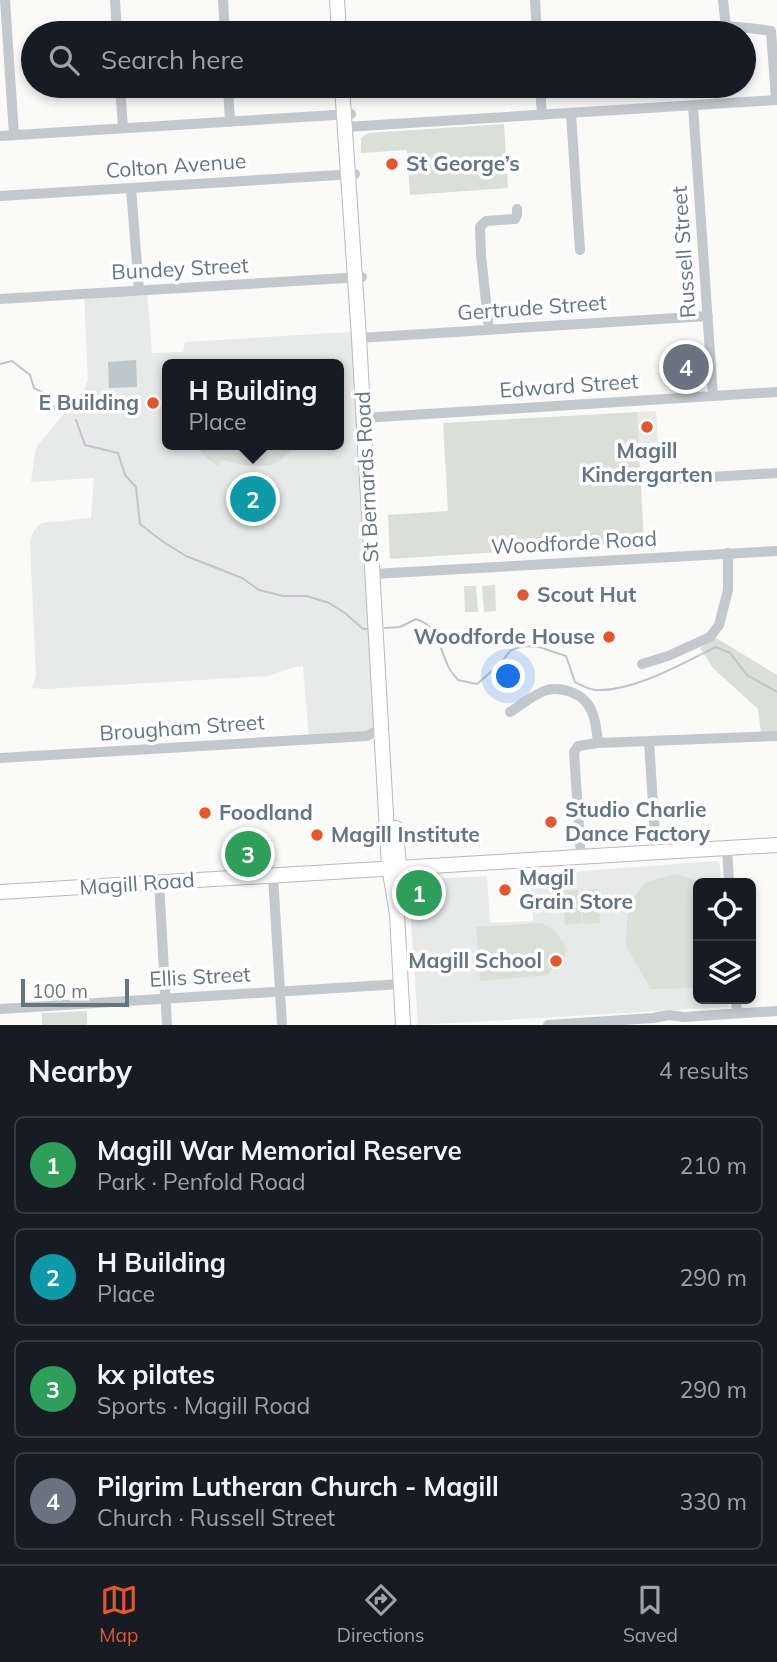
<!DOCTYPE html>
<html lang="en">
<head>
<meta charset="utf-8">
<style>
	body { margin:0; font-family:Mulish,sans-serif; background:#242831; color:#f1f3f6 }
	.controls { position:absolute; right:21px; bottom:21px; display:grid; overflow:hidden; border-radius:10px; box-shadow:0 4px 10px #0003 }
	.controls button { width:63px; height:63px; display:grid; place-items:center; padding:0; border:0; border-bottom:2px solid #363941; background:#171b24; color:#f1f3f6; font:35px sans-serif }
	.scale { position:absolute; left:21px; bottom:18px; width:108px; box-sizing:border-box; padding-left:7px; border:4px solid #657683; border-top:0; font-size:19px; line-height:24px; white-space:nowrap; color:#657683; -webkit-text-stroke:5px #fff; paint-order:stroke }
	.you { position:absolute; left:509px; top:677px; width:24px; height:24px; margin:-18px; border:5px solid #fff; border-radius:50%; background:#1a73e8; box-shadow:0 0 0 10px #1a73e833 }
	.badge { display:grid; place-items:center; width:46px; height:46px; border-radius:50%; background:#e4572e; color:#fff; font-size:23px; font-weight:700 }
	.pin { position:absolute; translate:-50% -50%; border:4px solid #fff; box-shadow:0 2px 7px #0006 }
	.popup { position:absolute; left:162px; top:359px; width:182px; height:91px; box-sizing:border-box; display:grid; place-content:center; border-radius:10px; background:#171b24; filter:drop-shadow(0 2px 5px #0005); font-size:23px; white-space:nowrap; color:#9ea1a6 }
	.popup b { font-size:26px; color:#f1f3f6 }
	.popup::after { content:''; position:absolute; left:50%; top:100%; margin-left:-14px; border:14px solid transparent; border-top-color:#171b24 }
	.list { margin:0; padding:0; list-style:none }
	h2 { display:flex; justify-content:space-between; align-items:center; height:91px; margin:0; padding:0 28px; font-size:30px }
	h2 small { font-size:23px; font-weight:400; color:#9ea1a6 }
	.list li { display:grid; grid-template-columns:46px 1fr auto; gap:21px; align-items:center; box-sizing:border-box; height:98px; margin:0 14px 14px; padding:0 14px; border:2px solid #363941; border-radius:10px }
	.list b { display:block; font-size:26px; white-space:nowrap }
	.list p { margin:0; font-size:23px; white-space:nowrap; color:#9ea1a6 }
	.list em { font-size:23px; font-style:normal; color:#9ea1a6 }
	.icon { flex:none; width:38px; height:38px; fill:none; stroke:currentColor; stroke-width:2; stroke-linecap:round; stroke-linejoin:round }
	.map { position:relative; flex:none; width:777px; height:1025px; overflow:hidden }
	.search { position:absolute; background:#171b24; box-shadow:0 4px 10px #0003; left:21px; right:21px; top:21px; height:77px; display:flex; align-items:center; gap:18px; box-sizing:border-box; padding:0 24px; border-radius:38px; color:#9ea1a6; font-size:26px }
	.sheet { height:539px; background:#171b24 }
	nav { display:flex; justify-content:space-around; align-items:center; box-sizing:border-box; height:98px; border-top:2px solid #363941; background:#171b24; font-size:19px; color:#9ea1a6 }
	nav a { display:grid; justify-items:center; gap:4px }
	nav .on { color:#e4572e }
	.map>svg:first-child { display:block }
	.built { fill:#e8e9e9; fill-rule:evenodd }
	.green { fill:#dadfd7 }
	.water { fill:#bbc7cb }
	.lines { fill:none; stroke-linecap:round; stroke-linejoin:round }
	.stream { stroke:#bbc7cb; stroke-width:2 }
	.major-casing { stroke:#b5babe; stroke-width:16 }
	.minor { stroke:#c3c8cc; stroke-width:10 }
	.major { stroke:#fff; stroke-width:14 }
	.poi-dot { fill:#e4572e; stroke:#fff; stroke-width:2.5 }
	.labels { text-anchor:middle; stroke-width:7; stroke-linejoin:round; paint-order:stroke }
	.poi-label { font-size:21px; font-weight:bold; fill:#657683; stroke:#fff; text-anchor:start }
	.street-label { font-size:21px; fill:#657683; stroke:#fff }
</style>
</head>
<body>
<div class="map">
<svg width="777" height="1025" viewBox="0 0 777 1025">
	<rect width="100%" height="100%" fill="#fafaf8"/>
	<!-- built -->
	<path class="built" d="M147 290 152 353 183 352 185 342 350 332 359 338 378 730 309 739 303 666 292 668 268 676 46 689 32 688 36 676 30 541 34 530 42 523 91 518 94 478 31 482 35 452 38 445 84 390 88 380 84 294ZM167 364H339V445H167Z
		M656 411 658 443 638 444 637 412Z
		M716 861 720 864 721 883H698V999H728V1007L418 1025 410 905 432 904 430 879 487 876 490 923 533 921 530 875Z"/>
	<!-- green -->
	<path class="green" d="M504 124 508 188 410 195 407 150 361 153V138L368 133Z
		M333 358V364H229Z
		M637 412 644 543 390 559 388 515 448 511 443 423Z
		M196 445H296C291 450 285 457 279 461 264 471 239 464 222 460L218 466 208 459Z
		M495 585 496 611 484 612 482 586Z
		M464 586H476L478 612H465Z
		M716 638 777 675V733H761L758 709 713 668 700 648Z
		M676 874 705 883H698V988L651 989 626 946 628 905 646 882Z
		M429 880 430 903H410L409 883 412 881Z
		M598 889 600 923 583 924 581 890Z
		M579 890 582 923 565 925 563 891Z
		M541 923 555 931 568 950 548 975 480 981 476 927Z
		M87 1011V1025H42V1013Z"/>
	<!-- water -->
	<path class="water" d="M136 360 137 387 109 388 108 362Z"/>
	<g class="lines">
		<!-- stream -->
		<path class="stream" d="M0 364 12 361 30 375 34 388 46 394 56 411
			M76 420 85 445 118 453 125 475 136 487 140 524 162 541 186 556 242 578 259 590 283 596H307L329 603 345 613 363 629H369
			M385 628 400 627 416 619C439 626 439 647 448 666 450 671 455 676 458 680L477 684 500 664 511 650 524 646 539 647 566 656 575 682C581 685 589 690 596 690 633 692 683 663 716 647L730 653 747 675 777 692"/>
		<defs>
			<path id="major" d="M337 0 339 33
				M342 86 359 338 389 867 397 914 403 1025
				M396 828 399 867 398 888
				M0 892 777 845"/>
		</defs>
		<!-- major casing -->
		<use href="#major" class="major-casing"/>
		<!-- minor -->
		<path class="minor" d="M5 0 14 135
			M115 0 117 33
			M223 0 225 33
			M535 0 537 33
			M723 0 726 27
			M688 33C710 21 747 28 771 31L776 100
			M120 86 123 128
			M228 86 230 122
			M540 86 542 115
			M693 106 713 396
			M571 114 580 250
			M345 127 777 100
			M0 136 351 114
			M131 188 139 290
			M0 196 355 174
			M0 299 362 277
			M489 330 481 255 480 227 486 221 515 219 517 215V209
			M359 338 708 316
			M363 418 777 392
			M646 481 777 473
			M373 574 777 551
			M642 664 668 656 710 637 719 625 728 590V553
			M510 712C521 705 532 696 544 691 553 687 562 689 571 692 594 700 596 722 598 743
			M649 741 656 852
			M0 758 367 736 376 731 381 725
			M727 848 729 883
			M581 856 574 752 578 746 598 743 777 736
			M273 875 282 1025
			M159 882 167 1025
			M736 999 737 1013
			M0 1009 401 984
			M548 1025 653 1018 669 1015 684 1017 777 1011"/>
		<!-- major -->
		<use href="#major" class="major"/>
	</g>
	<!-- markers -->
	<g class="poi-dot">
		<circle cx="392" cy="164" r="7"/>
		<circle cx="153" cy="403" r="7"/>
		<circle cx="647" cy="427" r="7"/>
		<circle cx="523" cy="595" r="7"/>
		<circle cx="609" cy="637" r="7"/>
		<circle cx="205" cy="813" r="7"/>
		<circle cx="551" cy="822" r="7"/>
		<circle cx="317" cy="835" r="7"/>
		<circle cx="505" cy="890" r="7"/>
		<circle cx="556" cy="961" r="7"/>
	</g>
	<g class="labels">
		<!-- poi labels -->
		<g class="poi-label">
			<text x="406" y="171">St George’s</text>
			<text x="139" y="410" text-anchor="end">E Building</text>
			<text x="647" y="458" text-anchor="middle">Magill<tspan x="647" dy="24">Kindergarten</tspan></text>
			<text x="537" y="602">Scout Hut</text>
			<text x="595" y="644" text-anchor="end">Woodforde House</text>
			<text x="565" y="817">Studio Charlie<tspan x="565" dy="24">Dance Factory</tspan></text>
			<text x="219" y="820">Foodland</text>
			<text x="331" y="842">Magill Institute</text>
			<text x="519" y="885">Magil<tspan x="519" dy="24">Grain Store</tspan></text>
			<text x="542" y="968" text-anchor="end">Magill School</text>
		</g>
		<!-- street labels -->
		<g class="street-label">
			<text transform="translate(176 166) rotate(-4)" y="7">Colton Avenue</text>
			<text transform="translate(684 252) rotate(-94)" y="7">Russell Street</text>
			<text transform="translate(180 269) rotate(-3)" y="7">Bundey Street</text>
			<text transform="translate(532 308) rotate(-4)" y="7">Gertrude Street</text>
			<text transform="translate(569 386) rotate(-4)" y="7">Edward Street</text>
			<text transform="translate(367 477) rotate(-93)" y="7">St Bernards Road</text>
			<text transform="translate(574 543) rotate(-3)" y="7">Woodforde Road</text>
			<text transform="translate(182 728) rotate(-4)" y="7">Brougham Street</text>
			<text transform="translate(137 884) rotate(-4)" y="7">Magill Road</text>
			<text transform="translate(200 977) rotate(-3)" y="7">Ellis Street</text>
		</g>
	</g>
</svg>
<div class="controls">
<button><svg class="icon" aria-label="locate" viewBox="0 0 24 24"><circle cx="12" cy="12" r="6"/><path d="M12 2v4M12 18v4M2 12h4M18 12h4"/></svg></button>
<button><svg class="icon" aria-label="layers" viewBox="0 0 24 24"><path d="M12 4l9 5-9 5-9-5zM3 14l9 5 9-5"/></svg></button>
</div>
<div class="scale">100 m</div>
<div class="you"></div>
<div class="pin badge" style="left:419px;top:893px;background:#2e9e5b">1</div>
<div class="pin badge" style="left:253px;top:499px;background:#0f9aa8">2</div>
<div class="popup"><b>H Building</b>Place</div>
<div class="pin badge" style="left:248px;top:854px;background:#2e9e5b">3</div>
<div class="pin badge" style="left:686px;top:367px;background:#6b7280">4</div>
<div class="search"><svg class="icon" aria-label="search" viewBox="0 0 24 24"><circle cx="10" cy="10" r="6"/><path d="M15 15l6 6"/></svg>Search here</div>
</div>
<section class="sheet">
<h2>Nearby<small>4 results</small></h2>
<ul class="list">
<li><span class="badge" style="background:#2e9e5b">1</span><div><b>Magill War Memorial Reserve</b><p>Park · Penfold Road</p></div><em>210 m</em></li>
<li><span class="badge" style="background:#0f9aa8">2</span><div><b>H Building</b><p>Place</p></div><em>290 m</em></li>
<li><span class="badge" style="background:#2e9e5b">3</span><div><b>kx pilates</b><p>Sports · Magill Road</p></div><em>290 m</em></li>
<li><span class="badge" style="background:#6b7280">4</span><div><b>Pilgrim Lutheran Church - Magill</b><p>Church · Russell Street</p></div><em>330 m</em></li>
</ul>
</section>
<nav>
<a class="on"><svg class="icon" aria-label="map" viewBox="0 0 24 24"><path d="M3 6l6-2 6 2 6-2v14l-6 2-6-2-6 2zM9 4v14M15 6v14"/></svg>Map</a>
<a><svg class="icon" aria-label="directions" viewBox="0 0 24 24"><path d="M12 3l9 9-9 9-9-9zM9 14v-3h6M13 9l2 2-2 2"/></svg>Directions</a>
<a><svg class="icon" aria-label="saved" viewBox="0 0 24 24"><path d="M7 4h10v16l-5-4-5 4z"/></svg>Saved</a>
</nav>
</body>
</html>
